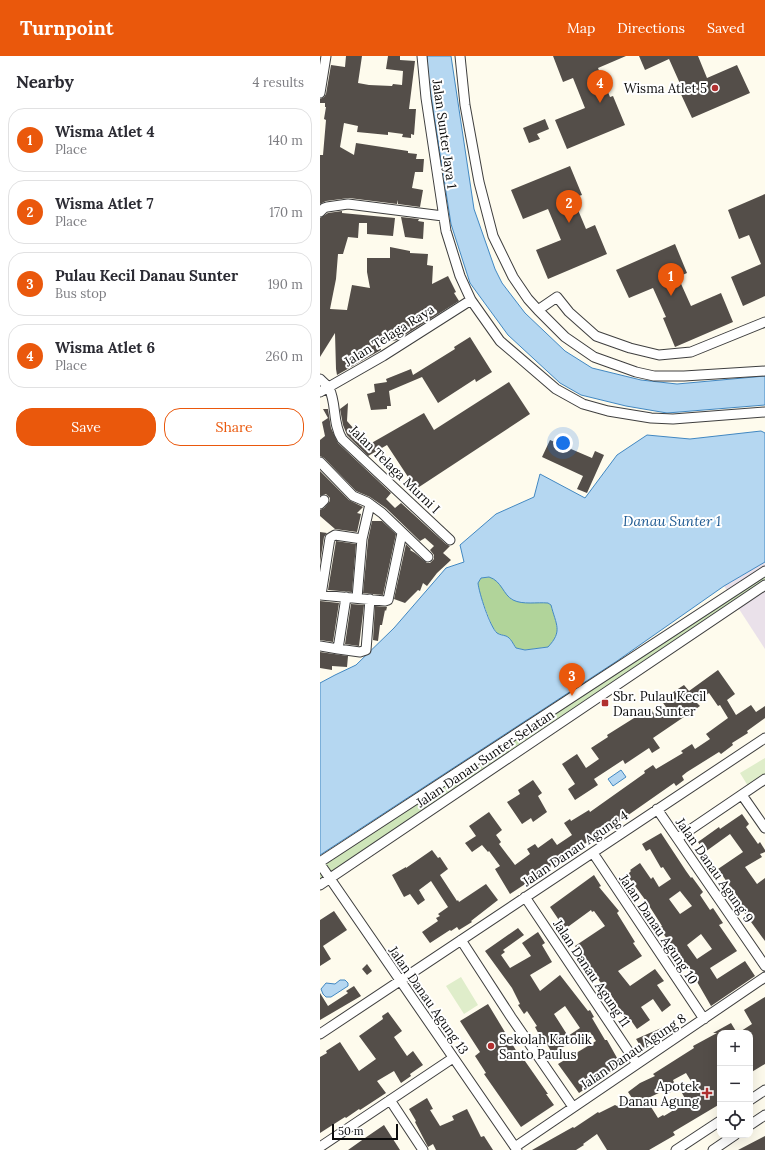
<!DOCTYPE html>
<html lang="en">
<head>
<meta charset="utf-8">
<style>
	body { margin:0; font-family:Lora,serif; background:#f2f2f3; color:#2b2b33 }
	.controls { position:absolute; right:12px; bottom:12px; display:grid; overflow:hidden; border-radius:8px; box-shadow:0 4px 16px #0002 }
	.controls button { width:36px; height:36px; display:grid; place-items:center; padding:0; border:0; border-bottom:1px solid #e1e1e2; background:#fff; color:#2b2b33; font:20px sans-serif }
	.scale { position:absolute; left:12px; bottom:10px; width:66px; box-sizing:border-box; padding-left:4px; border:2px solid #0c0c0c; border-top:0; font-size:11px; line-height:14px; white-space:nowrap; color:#0c0c0c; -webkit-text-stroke:3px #fff; paint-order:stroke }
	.you { position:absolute; left:243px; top:387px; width:14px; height:14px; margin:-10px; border:3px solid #fff; border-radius:50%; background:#1a73e8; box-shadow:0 0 0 6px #1a73e833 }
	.badge { display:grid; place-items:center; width:26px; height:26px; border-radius:50%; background:#ea580c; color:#fff; font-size:13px; font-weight:700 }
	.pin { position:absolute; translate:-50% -33px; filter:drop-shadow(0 1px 2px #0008) }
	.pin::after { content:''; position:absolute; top:21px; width:14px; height:12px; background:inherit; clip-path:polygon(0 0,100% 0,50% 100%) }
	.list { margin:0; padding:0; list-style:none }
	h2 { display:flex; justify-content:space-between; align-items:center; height:52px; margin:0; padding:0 16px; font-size:17px }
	h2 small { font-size:13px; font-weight:400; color:#7c7c81 }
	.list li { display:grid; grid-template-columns:26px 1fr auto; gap:12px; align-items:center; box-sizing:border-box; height:64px; margin:0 8px 8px; padding:0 8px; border:1px solid #e1e1e2; border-radius:16px }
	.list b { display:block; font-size:15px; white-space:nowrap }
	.list p { margin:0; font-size:13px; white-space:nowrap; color:#7c7c81 }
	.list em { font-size:13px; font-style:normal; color:#7c7c81 }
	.actions { display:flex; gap:8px; padding:12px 16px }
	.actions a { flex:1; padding:9px 0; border:1px solid #ea580c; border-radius:16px; text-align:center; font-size:14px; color:#ea580c }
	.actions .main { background:#ea580c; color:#fff }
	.icon { flex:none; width:22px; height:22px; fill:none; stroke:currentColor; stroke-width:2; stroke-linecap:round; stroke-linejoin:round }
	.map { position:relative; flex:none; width:445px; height:1094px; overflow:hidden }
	header { display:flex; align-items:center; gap:24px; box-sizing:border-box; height:56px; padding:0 20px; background:#ea580c; color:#fff }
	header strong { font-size:19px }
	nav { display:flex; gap:22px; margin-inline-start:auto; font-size:14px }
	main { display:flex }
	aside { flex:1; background:#fff }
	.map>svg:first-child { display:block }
	.industrial { fill:#eae1ea }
	.green { fill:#cee5b9 }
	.forest { fill:#b1d49a }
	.pitch { fill:#dfedca }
	.water { fill:#b5d7f1; stroke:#4288c2; fill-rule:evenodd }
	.building { fill:#544e49; fill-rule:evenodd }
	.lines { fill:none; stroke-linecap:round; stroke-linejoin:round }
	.minor-casing { stroke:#3f3f3f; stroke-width:11 }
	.minor { stroke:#fff; stroke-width:9 }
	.poi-dot { fill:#b13030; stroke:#fff; stroke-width:1.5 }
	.labels { text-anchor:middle; stroke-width:4; stroke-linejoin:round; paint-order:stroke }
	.poi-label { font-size:13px; fill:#0c0c0c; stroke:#fff; text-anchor:end }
	.street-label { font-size:13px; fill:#0c0c0c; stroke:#fff }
	.water-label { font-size:14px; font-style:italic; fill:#205b93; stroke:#fff }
</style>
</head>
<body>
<header>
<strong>Turnpoint</strong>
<nav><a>Map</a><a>Directions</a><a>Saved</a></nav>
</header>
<main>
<aside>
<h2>Nearby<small>4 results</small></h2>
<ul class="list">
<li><span class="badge">1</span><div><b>Wisma Atlet 4</b><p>Place</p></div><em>140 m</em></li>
<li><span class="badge">2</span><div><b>Wisma Atlet 7</b><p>Place</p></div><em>170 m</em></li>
<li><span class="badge">3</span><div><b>Pulau Kecil Danau Sunter</b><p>Bus stop</p></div><em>190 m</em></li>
<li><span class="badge">4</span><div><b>Wisma Atlet 6</b><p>Place</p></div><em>260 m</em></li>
</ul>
<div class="actions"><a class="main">Save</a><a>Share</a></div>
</aside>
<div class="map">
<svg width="445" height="1094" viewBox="0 0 445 1094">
	<rect width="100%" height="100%" fill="#fefbed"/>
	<!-- industrial -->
	<path class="industrial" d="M445 506V593L404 530Z"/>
	<!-- green -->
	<path class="green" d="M445 515V529L0 829V806Z"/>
	<!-- forest -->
	<path class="forest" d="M169 521 176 523 192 544 228 547 231 549C236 569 243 575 228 591L205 594 196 592 190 583 186 580 178 578 173 572 158 534V527L161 522Z"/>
	<!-- pitch -->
	<path class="pitch" d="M445 702V720L428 730 420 717Z
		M141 921 158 949 144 958 126 930Z"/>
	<!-- water -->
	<path class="water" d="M107 0H131L154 153 175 213 182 227 205 257 245 295 272 312 321 324 357 328 445 320V349L347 357 306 350 261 339 240 327 188 279 150 227 131 168 108 21Z
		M441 375 445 377V506L404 530 297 605 0 799V627L15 619 36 609 74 572 126 512 144 506 140 489 176 458 214 441 220 418 265 442 297 399 327 379 370 383ZM169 521C182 525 183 539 193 544 203 549 217 546 228 547L231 549C236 569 243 575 228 591L205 594 196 592C193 588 191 582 186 580 183 579 180 579 177 577 170 571 159 537 158 527L161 522Z
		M301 714 306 721 293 730 288 723Z
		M20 924H25L28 927V930L11 941H6L3 938 1 933 6 927 15 928Z"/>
	<!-- building -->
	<path class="building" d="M26 0H42L38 27 49 29 72 30 73 28 82 29 83 15 66 13 68 0H80V4L95 5 89 53H96L94 79 91 78V82L82 81 83 78 68 76V79L37 76 38 70 24 67 20 91 34 99 36 87 88 95V97L97 98 96 103H104L103 116H95L92 132 103 134 100 151 78 148 77 144V148L29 142 6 145 0 148V99H3L6 64 4 63 6 51H5V47H0V43L4 41 6 38 11 9 25 11Z
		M233 0H306L278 12 290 41 293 40 305 69 247 93 235 64 265 52 253 22 243 26Z
		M319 0H378L387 22 417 9 430 37 372 62 359 34 362 32 349 3 325 14Z
		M225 63 229 73 217 78 220 83 209 87 203 72Z
		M250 110 262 139 253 142 266 173 275 169 287 198 228 223 216 194 241 184 228 153 203 163 191 134Z
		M445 138V240L423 250 411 221 441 208 429 179 419 183 408 154Z
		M22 155V157L75 162 73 180 47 178V167H39L38 182 28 181 23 198H18L16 223 10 253 27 254 32 229 50 232 47 216V202H70V191L90 195V197L108 198 107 209 113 210 112 228 128 220 136 236 134 237 139 245 77 284 60 288 61 294 17 319 16 313 15 277 0 301V162L8 157Z
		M81 161 99 163 98 165 104 166 103 183 85 181Z
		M355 188 367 217 358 221 371 250 401 237 413 266 355 291 343 262 346 261 333 232 309 242 296 214Z
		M150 281 172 316 156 326 155 323 118 347 102 321 69 335 71 350H67V353L51 354 47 338 55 336 54 328 67 326 66 323 91 313 93 319 135 293 134 291Z
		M189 326 210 358 96 433 67 389 48 400 27 379 23 369 20 353 28 347 27 365 48 389 104 357 114 374Z
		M3 353H8L11 372 18 387 71 437 66 443 75 452 81 447 126 488 130 490 123 497 131 504 117 517 107 530 103 527 100 535 98 534 85 547 74 543 86 488 91 493 90 494 95 497 107 507H110L114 503V499L110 494 114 490 105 482 100 485 66 452 50 441 36 435 4 402 0 400V384L5 380 2 366 8 362Z
		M230 384 272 402 275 395 284 399 267 437 257 433 263 420 222 401Z
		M0 415 29 444 43 451 37 457 41 458 37 476 15 473 0 460V454L4 452 10 445V442L6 438 0 440Z
		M52 465H62L76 478 63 539 43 537 48 484Z
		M0 476 7 477 4 481 0 507Z
		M16 485 36 488 32 536 8 534Z
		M0 545 19 547 13 586 0 584Z
		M31 548 44 549 39 590 25 588Z
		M55 550 67 551 66 555 65 554 62 569H60L58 585 53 584Z
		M0 596 28 600 27 611 12 610V614L0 612Z
		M398 614 415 638 407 644 416 659 431 649 436 656 445 650V662L427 675 428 677 412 687 413 689 401 698 399 696 367 716 362 720 364 724 356 730 354 727 294 769 292 767 276 778 277 780 230 810 231 811 190 838 175 813 180 810 169 795 168 796 162 789 152 796 145 787 156 780 149 770 169 756 182 774 176 779 181 786 179 788 195 809 210 798 207 793 215 788 218 792 232 782 237 789 252 779 244 767 250 763 251 765 269 754 270 756 325 717 324 715 333 709 336 713 363 697 361 695 372 688 375 693 390 683 386 678 408 662 400 649 398 650 389 637 376 646 380 650 333 682 340 692 332 697 329 692 305 708 303 704 274 723 278 729 255 744 248 733 255 728 242 708 257 698 266 712 279 703 271 692 288 681 287 679 330 652 335 659 346 651 341 644 364 629 369 635Z
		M213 724 222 737 218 740 227 756 213 766 211 762 202 768 187 746 200 738 198 734Z
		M422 758 429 768 426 771 438 788 440 786 445 794V796L440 798 442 801 425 811 437 828 445 822V885L423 855 414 840 416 839 398 813 423 796 410 778 385 796 378 786 399 771 400 773Z
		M341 777 366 815 371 822 372 821 383 836 380 839 390 854 393 852 403 867 399 869 417 895 390 912 397 923 425 905 435 920 391 950 376 924 356 897H355L346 885 348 884 339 872 342 870 326 845 307 819 311 815 310 814 320 807 331 823 333 821 339 831 351 823 343 811 341 812 330 793 326 795 322 788ZM360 835 372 850 360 858 349 843ZM381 878 392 893 377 903 367 889Z
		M112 794 118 802 120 801 128 813 120 819 137 845 138 844 139 846 166 828 178 844 151 865 152 866 139 874 137 871 131 875 130 874 110 887 102 876 118 865 116 862 120 860 118 858 128 851 111 825 99 834 105 844 98 849 90 838 84 841 72 819 86 811V812Z
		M274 819 281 830 279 831 299 855 297 857 315 886 313 887 322 900 298 915 310 930 335 913 344 925 337 929 351 949 342 956 333 943 321 951 330 964 317 973 310 963 307 965 291 939 283 930 255 890 285 870 274 855 272 856 271 854 245 873 230 851Z
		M14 855 27 874 3 890 11 903 0 910V864Z
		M198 872 204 879 183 894 185 896 181 899 190 912 211 900 202 887 218 876 225 887 222 889 232 906 210 919 220 935 240 919 268 955 270 954 274 961 272 962 285 984H287L301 1009 259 1037 238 1008 276 985 270 976 232 997 224 983 222 984 215 971 217 970 207 955 204 958 198 949 200 948 192 932 165 895ZM245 950 260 972 248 980 234 958Z
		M47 908 52 915 47 919 42 913Z
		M34 930 41 940 0 964V937L8 950 28 937 26 935Z
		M445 941V1008L430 1017V977H418L432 968 424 954Z
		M168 948 197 996 198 995 228 1038H226L234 1049 201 1071 164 1018 166 1017 155 1000 160 996 140 965Z
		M68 956 82 975 74 981 87 1000 93 995 103 1009 90 1018 91 1020 81 1027 74 1015 57 1025 66 1037 40 1054 39 1053 26 1062 25 1061 0 1077V1001L7 997 6 995 20 986 39 1015 56 1003 39 980 63 963 62 960Z
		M355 966 358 973 339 981 341 984 323 994 316 983Z
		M411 967 417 977H400V1048L353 1076 355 1079 329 1094H287L277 1078 263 1088 264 1089 256 1094H212L253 1071 254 1072 278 1056 279 1057 295 1049 297 1050 312 1042 308 1036 320 1027 335 1020 333 1018 374 992 373 990 397 977H393ZM366 1017 374 1030 362 1037 367 1046 344 1060 343 1059 338 1062 326 1043 343 1035 345 1039 357 1033 353 1024Z
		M107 1042 113 1053 110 1054 120 1070 134 1064 132 1060 147 1053 161 1081 164 1080 173 1094H116L113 1088 108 1091 95 1066 96 1065 89 1053Z
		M64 1069 80 1094H28L45 1082Z
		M445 1080V1094H418Z"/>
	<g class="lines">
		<defs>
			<path id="minor" d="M102 0 106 42 126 175 140 220 151 244 180 285 236 333 263 348 288 355 331 362 353 363 445 356
				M140 0 145 49 159 126 173 180 193 221 208 243 218 254 245 281 274 301 316 316 334 320H364L445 315
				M0 37 6 0
				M0 156 4 152 7 151 28 148 123 160
				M218 254 237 241 249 256 276 280 310 292 339 299 371 296 445 266
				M0 323C3 326 7 329 9 332 17 348 12 367 22 383L130 484
				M0 336 63 300 151 244
				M0 406 33 440 47 446 62 457 108 501
				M0 448 4 444
				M0 539 65 545 68 544 82 477
				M1 539 10 482 15 479 42 483
				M37 542 42 483 50 448
				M0 590 18 593 26 541
				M18 593 40 596 46 594 50 543
				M422 739 445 772
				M337 753 445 910
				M358 782 445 723
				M273 797 384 963
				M0 806 445 515
				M0 808 197 1094
				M0 829 445 529
				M205 841 317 1008
				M141 884 191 961 253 1051
				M0 978 445 682
				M70 1044 103 1094
				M430 1044 445 1034
				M430 1069 445 1059
				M0 1091 133 1002
				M195 1091 445 921
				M356 1094 400 1065
				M393 1094 415 1079"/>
		</defs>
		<!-- minor casing -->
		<use href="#minor" class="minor-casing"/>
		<!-- minor -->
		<use href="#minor" class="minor"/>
	</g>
	<!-- markers -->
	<g class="poi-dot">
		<circle cx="395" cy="32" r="4"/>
		<rect x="281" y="643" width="8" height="8" rx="2"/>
		<circle cx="171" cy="990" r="4"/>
		<path d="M385 1031h4v4h4v4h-4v4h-4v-4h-4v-4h4z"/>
	</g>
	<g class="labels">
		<!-- poi labels -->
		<g class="poi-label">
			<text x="387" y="37">Wisma Atlet 5</text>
			<text x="293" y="645" text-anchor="start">Sbr. Pulau Kecil<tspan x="293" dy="15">Danau Sunter</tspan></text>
			<text x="179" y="988" text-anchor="start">Sekolah Katolik<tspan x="179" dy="15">Santo Paulus</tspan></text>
			<text x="379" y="1035">Apotek<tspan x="379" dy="15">Danau Agung</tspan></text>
		</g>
		<!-- street labels -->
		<g class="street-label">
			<text transform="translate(125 78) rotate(82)" y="5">Jalan Sunter Jaya 1</text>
			<text transform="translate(69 279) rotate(-32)" y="5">Jalan Telaga Raya</text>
			<text transform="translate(75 413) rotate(44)" y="5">Jalan Telaga Murni I</text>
			<text transform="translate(165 702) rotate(-34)" y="5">Jalan Danau Sunter Selatan</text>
			<text transform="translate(255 792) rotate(-34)" y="5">Jalan Danau Agung 4</text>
			<text transform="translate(395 814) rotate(55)" y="5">Jalan Danau Agung 9</text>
			<text transform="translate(339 873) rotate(56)" y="5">Jalan Danau Agung 10</text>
			<text transform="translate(272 917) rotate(56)" y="5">Jalan Danau Agung 11</text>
			<text transform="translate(109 944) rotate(55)" y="5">Jalan Danau Agung 13</text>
			<text transform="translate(313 995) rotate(-34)" y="5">Jalan Danau Agung 8</text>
		</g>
		<!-- water labels -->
		<g class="water-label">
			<text x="352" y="470">Danau Sunter 1</text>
		</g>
	</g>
</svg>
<div class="controls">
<button>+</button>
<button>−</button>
<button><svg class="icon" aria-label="locate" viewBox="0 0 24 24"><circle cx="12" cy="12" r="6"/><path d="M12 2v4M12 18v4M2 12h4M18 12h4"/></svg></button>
</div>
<div class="scale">50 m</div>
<div class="you"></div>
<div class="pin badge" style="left:351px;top:240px">1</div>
<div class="pin badge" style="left:249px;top:167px">2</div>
<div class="pin badge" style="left:252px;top:640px">3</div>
<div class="pin badge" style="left:280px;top:47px">4</div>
</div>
</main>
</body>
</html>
